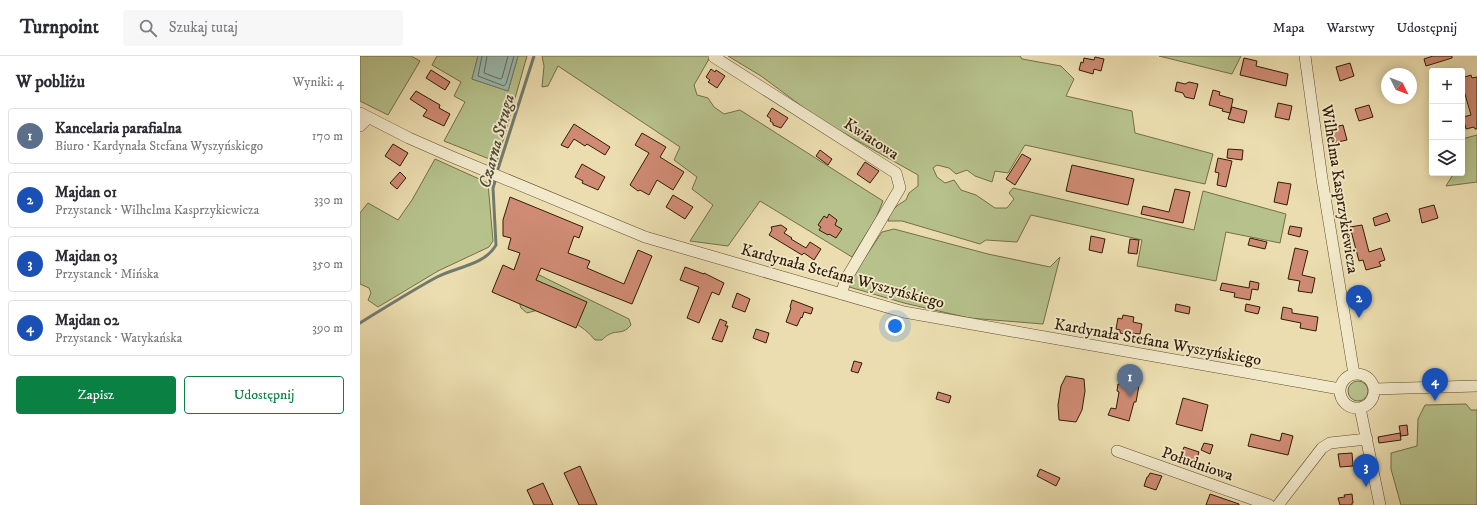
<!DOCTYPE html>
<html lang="pl">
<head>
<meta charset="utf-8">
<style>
	body { margin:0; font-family:"IM FELL DW Pica",serif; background:#f7f7f7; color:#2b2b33 }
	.controls { position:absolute; right:12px; top:12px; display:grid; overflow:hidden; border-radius:4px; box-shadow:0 2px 10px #0003 }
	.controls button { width:36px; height:36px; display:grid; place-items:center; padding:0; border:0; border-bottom:1px solid #e1e1e2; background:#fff; color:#2b2b33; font:20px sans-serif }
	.compass { position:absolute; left:1021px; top:12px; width:36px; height:36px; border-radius:50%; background:#fff; box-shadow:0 2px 10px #0003; rotate:132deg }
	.you { position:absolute; left:535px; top:270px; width:14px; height:14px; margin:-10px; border:3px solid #fff; border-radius:50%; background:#1a73e8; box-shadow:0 0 0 6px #1a73e833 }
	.badge { display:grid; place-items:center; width:26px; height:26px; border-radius:50%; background:#0b8043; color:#fff; font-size:13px; font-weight:700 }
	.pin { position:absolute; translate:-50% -33px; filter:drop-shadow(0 1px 2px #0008) }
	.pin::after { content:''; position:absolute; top:21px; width:14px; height:12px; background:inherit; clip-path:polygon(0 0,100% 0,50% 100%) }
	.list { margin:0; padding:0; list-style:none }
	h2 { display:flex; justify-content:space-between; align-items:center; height:52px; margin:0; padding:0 16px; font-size:17px }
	h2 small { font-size:13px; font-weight:400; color:#7c7c81 }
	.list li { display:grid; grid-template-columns:26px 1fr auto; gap:12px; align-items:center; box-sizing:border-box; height:56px; margin:0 8px 8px; padding:0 8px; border:1px solid #e1e1e2; border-radius:4px }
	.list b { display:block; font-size:15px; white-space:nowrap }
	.list p { margin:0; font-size:13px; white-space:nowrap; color:#7c7c81 }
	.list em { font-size:13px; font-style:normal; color:#7c7c81 }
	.actions { display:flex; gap:8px; padding:12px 16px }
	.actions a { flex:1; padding:9px 0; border:1px solid #0b8043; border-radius:4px; text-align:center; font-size:14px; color:#0b8043 }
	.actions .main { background:#0b8043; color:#fff }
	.icon { flex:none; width:22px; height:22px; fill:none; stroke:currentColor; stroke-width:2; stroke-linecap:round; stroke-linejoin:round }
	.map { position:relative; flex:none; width:1117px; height:449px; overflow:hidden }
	header { display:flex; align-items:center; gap:24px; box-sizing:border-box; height:56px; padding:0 20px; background:#fff; border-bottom:1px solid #e1e1e2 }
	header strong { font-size:19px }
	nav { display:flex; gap:22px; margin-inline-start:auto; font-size:14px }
	.search { width:280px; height:36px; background:#f7f7f7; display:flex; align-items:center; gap:10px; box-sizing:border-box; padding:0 14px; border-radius:4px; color:#7c7c81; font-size:15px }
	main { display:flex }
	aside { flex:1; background:#fff }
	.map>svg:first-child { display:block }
	.green { fill:#b6c18b; stroke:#746e48 }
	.water { fill:#99bbb1; stroke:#707b6d }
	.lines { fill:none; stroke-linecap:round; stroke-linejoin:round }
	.shore { stroke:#666c5c; stroke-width:1 }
	.stream { stroke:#707b6d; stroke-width:3 }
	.building { fill:#cf8b74; stroke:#321c06 }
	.minor-casing { stroke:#604c30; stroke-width:12 }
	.minor { stroke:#f2e9cb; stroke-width:11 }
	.labels { text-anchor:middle; stroke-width:3.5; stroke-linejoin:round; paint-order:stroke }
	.street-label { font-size:16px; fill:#321c06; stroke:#f2e9cb }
	.water-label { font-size:17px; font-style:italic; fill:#514c39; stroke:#f2e9cb }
</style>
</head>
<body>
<header>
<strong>Turnpoint</strong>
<div class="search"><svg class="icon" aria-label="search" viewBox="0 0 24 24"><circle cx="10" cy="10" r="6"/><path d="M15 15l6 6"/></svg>Szukaj tutaj</div>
<nav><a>Mapa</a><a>Warstwy</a><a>Udostępnij</a></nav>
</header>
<main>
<aside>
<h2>W pobliżu<small>Wyniki: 4</small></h2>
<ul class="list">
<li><span class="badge" style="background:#5c6f8a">1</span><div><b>Kancelaria parafialna</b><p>Biuro · Kardynała Stefana Wyszyńskiego</p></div><em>170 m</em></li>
<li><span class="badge" style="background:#1a4fb4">2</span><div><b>Majdan 01</b><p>Przystanek · Wilhelma Kasprzykiewicza</p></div><em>330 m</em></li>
<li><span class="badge" style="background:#1a4fb4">3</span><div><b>Majdan 03</b><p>Przystanek · Mińska</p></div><em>350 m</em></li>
<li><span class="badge" style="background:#1a4fb4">4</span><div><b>Majdan 02</b><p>Przystanek · Watykańska</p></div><em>390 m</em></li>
</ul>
<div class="actions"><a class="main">Zapisz</a><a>Udostępnij</a></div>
</aside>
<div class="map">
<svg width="1117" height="449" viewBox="0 0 1117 449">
	<rect width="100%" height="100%" fill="#ebddaf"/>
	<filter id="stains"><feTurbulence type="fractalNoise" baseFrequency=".005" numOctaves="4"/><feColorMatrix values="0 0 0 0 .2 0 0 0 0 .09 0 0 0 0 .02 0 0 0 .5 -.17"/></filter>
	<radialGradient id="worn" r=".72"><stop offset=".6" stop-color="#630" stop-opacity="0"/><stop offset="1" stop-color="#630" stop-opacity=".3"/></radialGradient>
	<!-- green -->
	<path class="green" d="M0 0H51L60 5 28 59 0 45Z
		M77 0H118L112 23 148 35 158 0H167L137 106 84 85 105 46 94 40 101 26 72 9Z
		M182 0H349V3L334 29 337 39 348 42 354 51 364 58 380 54 523 145 516 162 492 201 400 145 368 190 330 185 353 149 332 133 337 121 314 104 320 91 198 10 188 30 182 31 184 10Z
		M368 0H660L662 3 701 10 714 23 706 40 772 55 775 77 853 98 845 128 665 89 648 117 635 115 632 126 615 120 607 114 596 118 589 112 577 109 573 112 577 121 585 127 594 124 601 134 616 139 635 152H647L654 143 649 137 653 132 834 174 843 135 926 158 920 187 866 176 856 225 777 210 782 184 671 159 657 186 626 184 620 188 542 165H528L530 157 538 149 546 144 549 137 558 130V119L459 63 401 20Z
		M799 0H881L872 18Z
		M1117 79V126L1086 130 1094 117H1102V83Z
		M75 103 128 127 133 185 129 191 78 215 18 251 8 244 11 237 9 232 0 228V157L8 147 38 164 52 144Z
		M534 173 628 198 690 211 700 201 683 268 609 262 544 247 486 230 522 176Z
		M175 217 269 263 271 269C263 279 258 274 250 278 247 279 244 282 242 284H235C223 268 202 261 185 252L167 257 161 252 159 246Z
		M988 335a10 10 0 1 1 20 0a10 10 0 1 1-20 0Z
		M1106 348 1111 354H1117V449H1041L1031 413V397L1057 390 1058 363 1065 349Z"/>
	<!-- water -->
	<path class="water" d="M118 0H158L148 35 112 23Z"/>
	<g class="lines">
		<!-- shore -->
		<path class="shore" d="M122 0 118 20 144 30 146 28 154 0
			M127 0 124 17 140 23 142 22 148 0"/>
		<!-- stream -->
		<path class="stream" d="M137 116 174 0
			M0 267C26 251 51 235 77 221 96 211 125 209 136 189L133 132 136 122"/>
	</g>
	<!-- building -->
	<path class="building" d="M1073 0H1092V2L1066 10 1064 3Z
		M735 1 744 3 741 15 734 13 733 18 719 14 721 6 723 7 724 2 734 4Z
		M884 2 897 5 896 10 928 18 926 30 880 19Z
		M990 7 994 20 980 25 976 11Z
		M351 13 355 16 356 14 365 20 357 32 348 26 350 24 346 21Z
		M71 14 90 26 85 34 66 22Z
		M1111 19 1112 22 1117 21V73H1115L1114 71 1106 73 1103 61 1111 59 1102 28V22Z
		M817 26 825 28 829 26 838 28 834 43 825 41 823 37 815 35Z
		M853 34 860 36 859 39 873 43 870 57 862 55 863 53 849 49Z
		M56 35 80 49 79 52 90 58 84 70 63 60 67 54 50 43Z
		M918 47 932 50 929 64 915 61Z
		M1009 49 1013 61 999 65 995 53Z
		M872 51 887 55 884 67 868 63Z
		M412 52 428 62 421 72 413 69V67L410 65 411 63 407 60Z
		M214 68 250 91 245 99 227 88 225 90 214 83 208 92 201 89Z
		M983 69 987 84 973 87 970 72Z
		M282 77 306 91 300 101 324 116 313 134 297 124 289 139 280 134 278 135 270 129 289 97 275 89Z
		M33 88 48 97 40 110 25 100Z
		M868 93 883 94 882 104 867 102Z
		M460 94 472 103 468 109 456 100Z
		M662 98 671 103 655 129 646 123Z
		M858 102 872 105 866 131 857 129 859 117 855 116Z
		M505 106 519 115 510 127 497 118Z
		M222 108 245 121 238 134 222 127 223 125 215 121Z
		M712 109 774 123 768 149 706 135Z
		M40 116 46 122 37 133 30 127Z
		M918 126 931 128 927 149 914 146Z
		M815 133 830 136 823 167 781 158 783 150 809 156Z
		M313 139 333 151 325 163 306 151Z
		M150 141 223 171 219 182 214 180 208 197 230 205 227 212 264 228 278 194 292 200 272 248 181 212 176 224 227 246 216 272 132 236 143 209 154 214 160 197 148 193 151 182 143 180V164Z
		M1074 149 1078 162 1062 167 1059 153Z
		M1027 157 1030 165 1015 170 1013 162Z
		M469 158 477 164 475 169 482 173 476 182 469 178 468 179 459 174 461 171 458 169 464 160 467 162Z
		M421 169 427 173 424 177 432 182 431 183 446 192 450 186 461 193 454 204 444 197 442 199 409 179 412 174 411 171Z
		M1002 169 1009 196 1021 192 1025 204 1019 206 1021 210 1006 214 1003 204 999 205 990 171Z
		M930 170 942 172 940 181 928 178Z
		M731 180 745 183 742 197 729 194Z
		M890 182 907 186 905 193 888 189Z
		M770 183 779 184 777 198 768 197Z
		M935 192 948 195 942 219 955 222 952 237 938 235 940 225 928 223Z
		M325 211 344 218V217L364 227 359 239 352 236 339 267 327 262 339 231 320 224Z
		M890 225 899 227 898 234 892 233 890 244 874 241 875 237 860 234 862 227 889 232Z
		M377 237 390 243 385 256 372 251Z
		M432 244 453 252 451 258 444 256 442 262 441 261 437 270 426 266 431 252 430 251Z
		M816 248 830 251 829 258 815 255Z
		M886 248 900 251 898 258 885 255Z
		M923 251 932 253V257L958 261 956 275 940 272 941 267 921 263Z
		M763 259 774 261 773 266 782 268 780 278 771 277V279L760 277V274L756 273 758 262 762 263Z
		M360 263 367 266 365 270H368L362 286 352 283Z
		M396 273 409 277 406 287 393 282Z
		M494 305 502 307 498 317 491 315Z
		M706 320 724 323 725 335 722 354 716 366 699 364 698 349 701 330Z
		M762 321 780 324 776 346H774L769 365 748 359 751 352 756 353 759 336 757 335 758 328H760Z
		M578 336 591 340 589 347 576 343Z
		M823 342 848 349 842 375 816 368Z
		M1047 369 1048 379 1041 380 1039 370Z
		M922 377 933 380 928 399 888 390 891 378 920 385Z
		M1040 377 1041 384 1019 387 1018 381Z
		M844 387 853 389 850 398 841 394Z
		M824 391 839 396 836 406 834 405 832 410 819 406Z
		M992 397 993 410 980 411 978 398Z
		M220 410 237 449H219L204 417Z
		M680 413 700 422 696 430 677 420Z
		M790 417 802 420 796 434 784 430 787 421H788Z
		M183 427 193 449H174L167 434Z
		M850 438 879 448V449H846Z
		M992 438 993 447H992V449H980L978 442 985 441 984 439Z"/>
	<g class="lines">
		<defs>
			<path id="minor" d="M945 0 962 123 994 318
				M354 1 536 117 540 132 486 223 481 238
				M0 57 49 82 90 100 285 181 544 256 980 333
				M0 70 8 62
				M980 335a17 17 0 1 1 34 0a17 17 0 1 1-34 0Z
				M1014 333 1117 330
				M1000 352 1020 449
				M757 395 909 449
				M918 449 962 392 970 387 1007 383"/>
		</defs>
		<!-- minor casing -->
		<use href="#minor" class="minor-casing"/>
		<!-- minor -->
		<use href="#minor" class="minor"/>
	</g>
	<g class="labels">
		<!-- street labels -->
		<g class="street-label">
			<text transform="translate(512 82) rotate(33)" y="6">Kwiatowa</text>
			<text transform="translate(981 133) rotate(81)" y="6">Wilhelma Kasprzykiewicza</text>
			<text transform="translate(483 219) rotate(15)" y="6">Kardynała Stefana Wyszyńskiego</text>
			<text transform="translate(798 285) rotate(10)" y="6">Kardynała Stefana Wyszyńskiego</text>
			<text transform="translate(838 407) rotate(19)" y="6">Południowa</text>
		</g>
		<!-- water labels -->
		<g class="water-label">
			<text transform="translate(136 85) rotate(-75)" y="6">Czarna Struga</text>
		</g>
	</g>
	<rect width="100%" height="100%" filter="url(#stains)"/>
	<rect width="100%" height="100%" fill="url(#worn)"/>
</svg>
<div class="controls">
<button>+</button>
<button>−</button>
<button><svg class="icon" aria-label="layers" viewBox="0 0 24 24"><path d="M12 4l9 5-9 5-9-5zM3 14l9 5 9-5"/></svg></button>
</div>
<svg class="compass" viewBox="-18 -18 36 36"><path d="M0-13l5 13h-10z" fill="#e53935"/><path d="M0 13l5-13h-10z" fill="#7c7c81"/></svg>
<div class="you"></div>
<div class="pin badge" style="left:770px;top:341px;background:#5c6f8a">1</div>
<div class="pin badge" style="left:999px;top:262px;background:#1a4fb4">2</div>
<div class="pin badge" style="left:1006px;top:431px;background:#1a4fb4">3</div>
<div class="pin badge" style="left:1075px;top:345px;background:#1a4fb4">4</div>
</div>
</main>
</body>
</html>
